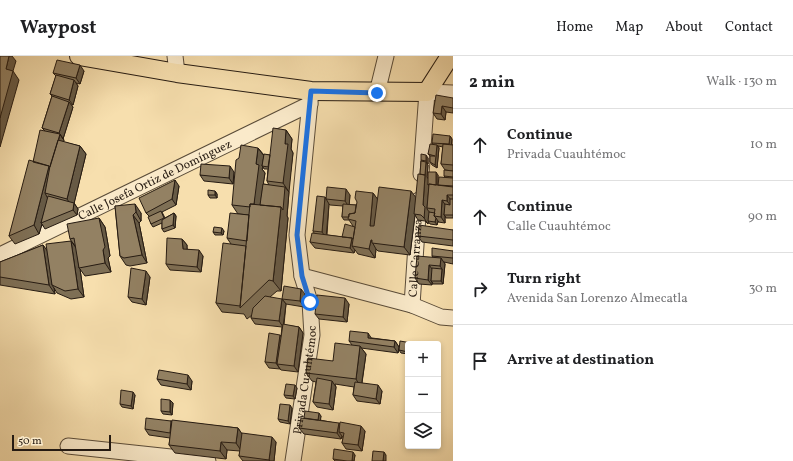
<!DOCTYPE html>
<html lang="en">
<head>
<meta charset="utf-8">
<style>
	body { margin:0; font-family:Vollkorn,serif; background:#f2f2f2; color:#202124 }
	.controls { position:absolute; right:12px; bottom:12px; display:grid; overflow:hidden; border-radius:4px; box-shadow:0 2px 6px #0003 }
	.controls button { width:36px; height:36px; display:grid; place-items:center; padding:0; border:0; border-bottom:1px solid #e0e0e0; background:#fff; color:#202124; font:20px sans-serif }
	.scale { position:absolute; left:12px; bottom:10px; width:99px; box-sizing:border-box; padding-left:4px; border:2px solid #261b12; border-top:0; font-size:11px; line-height:14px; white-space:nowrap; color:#261b12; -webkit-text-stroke:3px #faeaca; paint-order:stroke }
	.stop { position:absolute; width:12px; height:12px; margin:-9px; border:3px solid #1a73e8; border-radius:50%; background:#fff }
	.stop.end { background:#1a73e8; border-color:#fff; box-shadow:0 1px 4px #0008 }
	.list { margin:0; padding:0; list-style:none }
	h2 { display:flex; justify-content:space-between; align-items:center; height:52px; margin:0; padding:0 16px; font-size:17px }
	h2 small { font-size:13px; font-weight:400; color:#757577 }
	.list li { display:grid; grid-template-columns:26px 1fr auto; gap:12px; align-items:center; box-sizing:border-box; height:72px; padding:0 16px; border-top:1px solid #e0e0e0 }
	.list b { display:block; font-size:15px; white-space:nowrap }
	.list p { margin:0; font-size:13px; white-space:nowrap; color:#757577 }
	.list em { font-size:13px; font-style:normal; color:#757577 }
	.icon { flex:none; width:22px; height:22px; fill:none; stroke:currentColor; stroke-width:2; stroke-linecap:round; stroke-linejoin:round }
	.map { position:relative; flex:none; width:453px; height:405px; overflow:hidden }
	header { display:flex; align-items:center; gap:24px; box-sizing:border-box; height:56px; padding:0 20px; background:#fff; border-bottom:1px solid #e0e0e0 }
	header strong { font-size:19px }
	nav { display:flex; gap:22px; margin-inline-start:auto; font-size:14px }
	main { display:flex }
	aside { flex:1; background:#fff }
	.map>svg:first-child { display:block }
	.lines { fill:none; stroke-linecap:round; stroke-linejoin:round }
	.minor-casing { stroke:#5a4c39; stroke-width:17 }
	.major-casing { stroke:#261b12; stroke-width:20 }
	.minor { stroke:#faeaca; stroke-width:15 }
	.major { stroke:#f7dfae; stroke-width:18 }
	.wall { fill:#7e6f55; stroke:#261b12; fill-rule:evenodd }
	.shaded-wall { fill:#675a45; stroke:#261b12 }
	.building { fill:#938163; stroke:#261b12 }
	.route { stroke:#1a73e8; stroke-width:5 }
	.labels { text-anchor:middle; stroke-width:3.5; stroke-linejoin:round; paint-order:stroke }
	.street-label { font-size:12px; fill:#261b12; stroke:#faeaca }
</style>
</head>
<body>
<header>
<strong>Waypost</strong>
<nav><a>Home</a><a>Map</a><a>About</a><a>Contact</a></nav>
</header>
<main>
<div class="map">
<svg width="453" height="405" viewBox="0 0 453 405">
	<rect width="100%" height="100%" fill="#f7dfae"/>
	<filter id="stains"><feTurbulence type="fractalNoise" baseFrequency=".005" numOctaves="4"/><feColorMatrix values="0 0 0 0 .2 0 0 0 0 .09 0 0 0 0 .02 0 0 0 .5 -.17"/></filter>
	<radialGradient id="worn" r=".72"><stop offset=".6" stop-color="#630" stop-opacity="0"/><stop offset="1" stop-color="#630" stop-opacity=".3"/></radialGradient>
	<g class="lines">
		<defs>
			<g id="minor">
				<path d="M175 0 177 17"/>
				<path d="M377 37 386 0"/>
				<path d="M421 118 427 36 453 37"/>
				<path id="s1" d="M0 199 310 48"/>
				<path d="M302 220 412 249 441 261 453 262"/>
				<path id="s2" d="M412 249 419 144"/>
				<path d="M68 390 208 405"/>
				<path id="s3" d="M293 405 312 279 310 246 302 220 297 179 311 35"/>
			</g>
			<path id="major" d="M79 0 177 17 311 35 427 36 450 0"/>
		</defs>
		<!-- minor casing -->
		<use href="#minor" class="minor-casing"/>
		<!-- major casing -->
		<use href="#major" class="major-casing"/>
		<!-- minor -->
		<use href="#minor" class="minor"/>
		<!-- major -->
		<use href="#major" class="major"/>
	</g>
	<!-- wall -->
	<path class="wall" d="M84 15 80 28 76 27 78 30 73 49H71L73 51 63 83 64 84 63 86 80 90 86 98 74 147 78 153 77 159 45 173 42 168 39 178 15 188 9 180 33 106 45 75 42 72 52 40 50 38 56 20 53 17Z
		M453 42V57L446 56 445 64 437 63 433 57Z
		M286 74 292 83 291 93 293 97 288 136H289L287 160 288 162 281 235H277L270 241 286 248 284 269 299 271 303 277 298 316 281 314 280 313 269 312 265 306 280 279 281 280 282 271 255 268 251 262 252 259 247 263 244 258 222 256 216 247 231 188 227 182 249 159 238 158 232 149 258 92 264 99H270ZM263 111 264 113H268L267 125 269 129 263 128 265 117 262 113Z
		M450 80 452 83V89H453V115L445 114 441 108 443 91 438 90 439 92 437 112 432 109 430 106V100L428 98 433 89 432 87Z
		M428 102V108H427L428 109 427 121 428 122 438 119V126L445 121 444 120 453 115V162H446L445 160V167L438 166V165L437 169 430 168 428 165V168L425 165 418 164 415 159 410 199 378 195 376 193 375 202 358 198 355 194 354 197 315 192 310 186 314 177 313 175 325 141 326 142 350 139 349 149H356L373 137 377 143 416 142 420 118 421 105V104ZM329 148 330 149 343 150 342 161 344 164H349L353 170 342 181 327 179Z
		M234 116 233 128 204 125 200 119Z
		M179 130 176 149 162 156 165 162 174 157 176 160 175 172 164 176 162 173V167L153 171 151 168 149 160 146 157Z
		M215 135 217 138V142H210L208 139Z
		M115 150 141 157V165L139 167 147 207 130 210 126 209 120 200Z
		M99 162 105 171 110 200 108 202 111 216 85 220 80 213 84 241 71 243 57 237 54 232 55 238 0 229V206L43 189 47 195 71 185 75 190 70 183Z
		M453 174V190L422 186 418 180Z
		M224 175 223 179H215L213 176Z
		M182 183 187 189V193L203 200 201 216 170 214 166 208Z
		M453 195V208L444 206 445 208 443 228H433L432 226V229L419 228 415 222 433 202 432 200Z
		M150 221 146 249 132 246 128 241Z
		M305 238 304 251 286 248 282 243Z
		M349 248 347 266 319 263 315 258Z
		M372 282 395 285 399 291 408 288V298L401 297 399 294 398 297 361 292 366 298 362 327 382 335 380 348 357 345 353 339 354 331 335 328 336 331 333 354 317 351 313 346 316 326 312 325 306 317 333 305 352 289 349 285Z
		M157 323 192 325 191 334 161 329Z
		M297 332 295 343 286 342 284 339Z
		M135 339 133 353 122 351 120 348Z
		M170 344 173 347 172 359 163 358 161 355Z
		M292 352 290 368 280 366 278 363Z
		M321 360 320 364 340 368 365 375 362 395 346 393 342 387 343 382 342 380 341 383 304 378 299 372 304 362Z
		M171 365 238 372 242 378 276 386 274 405H243L239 400 240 395 227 394 226 403 175 397 169 389 170 382 149 379 145 373Z
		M355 399 354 405H335L333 403Z"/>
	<!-- shaded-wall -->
	<path class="shaded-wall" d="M9 0H12L16 5 13 15 19 24 0 91V62L6 13Z
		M80 9 84 15 80 28 76 22Z
		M74 24 78 30 73 49 69 44Z
		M69 46 73 51 63 83 59 77Z
		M442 50 446 56 445 64 441 58Z
		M286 74 292 83 291 93 293 97 289 136 283 127 285 88Z
		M60 78 64 84 56 118 52 113Z
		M450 80 452 83 451 92 449 89Z
		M437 89 439 92 437 112 435 109Z
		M80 90 86 98 73 152 67 143Z
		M258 92 264 100 262 110 263 111 262 113 265 117 259 157 254 148 256 108Z
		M426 99 428 102V108L426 105Z
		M426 106 428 109 427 121 429 124 428 129 429 130 427 153 430 157 428 168 424 162 423 149Z
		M49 110 55 118 45 137 48 143 41 167 42 168 39 178 34 169Z
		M230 110 234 116 233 128 229 122Z
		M436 116 438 119V132L436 129Z
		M175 124 179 130 176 149 172 143Z
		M285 131 289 136 287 160 288 162 281 235 273 225 281 151Z
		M346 133 350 139 349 151 345 145Z
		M215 135 217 138V142L215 139Z
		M411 135 417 143 410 199 404 191Z
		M373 137 379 145 376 178 370 170Z
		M447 139 451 144V150L447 145Z
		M325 141 329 148 326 182 322 176Z
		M442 144 446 150 444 159 445 160V167L441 161Z
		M74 147 78 153 77 159 73 154Z
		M135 148 141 157V165L136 156Z
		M174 157 176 160 175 172 173 169Z
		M133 159 139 167 147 207 142 199Z
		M99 162 105 171 110 200 108 202 111 216 105 207 103 194Z
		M436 162 438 165 437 169 435 166Z
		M222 172 224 175 223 179 221 177Z
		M352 182 356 188 352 190 355 194 354 197 350 192Z
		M182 183 187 189V199L183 193Z
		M371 184 376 193 375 202 369 193Z
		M71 185 77 193 79 212 80 213 84 241 78 233Z
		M43 189 49 197 52 229 54 232 55 238 49 229Z
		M199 194 203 200 201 216 197 211Z
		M441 202 445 208 443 228 441 225 442 213 440 210Z
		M429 209 433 214 431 225 432 226V229L428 224Z
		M146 215 150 221 146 249 142 243Z
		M301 233 305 238 304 251 300 245Z
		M345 242 349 248 347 266 343 261Z
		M282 243 286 248 283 271 279 265Z
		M299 271 303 277 298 316 294 310Z
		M368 277 372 283 368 282Z
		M280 279 284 285 277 308 280 313 276 307Z
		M395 285 399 291 398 297 394 291Z
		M360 290 366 298 361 332 356 323Z
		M188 319 192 325 191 334 187 328Z
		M332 325 336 331 333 354 329 348Z
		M295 329 297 332 295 343 293 340Z
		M378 329 382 335 380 348 376 343Z
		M133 336 135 339 133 353 131 350Z
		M170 344 173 347 172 359 170 356Z
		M290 349 292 352 290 368 288 365Z
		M319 357 321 360 320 368 318 365Z
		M339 367 343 372 339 376 342 380 341 383 337 377Z
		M361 370 365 375 362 395 358 389Z
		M238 372 244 381 242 396 236 387Z
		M272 381 276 386 274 405H270L269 404Z
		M221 386 227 394 226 403 220 395Z
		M353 396 355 399 354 405H352Z
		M384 396 386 399V405H383Z"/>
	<!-- building -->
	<path class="building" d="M0 0H9L6 13 13 15 0 62Z
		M57 4 80 9 76 22 53 17Z
		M56 19 74 24 69 44 50 38Z
		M436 39 453 42V52L442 50 441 58 433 57Z
		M52 40 69 46 59 77 42 72Z
		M273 72 286 74 285 88H288L283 127 267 125Z
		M40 74 60 78 50 111 49 110 33 106Z
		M433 78 450 80 449 88 432 87Z
		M58 84 80 90 67 143 45 137 50 110Z
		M430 88 437 89 435 109 430 106V100H435L428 98Z
		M443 88 453 89V109L441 108Z
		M241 89 258 92 256 108 259 109 254 148H250V151L232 149 236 104 239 102Z
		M264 98 270 99 268 111 262 110Z
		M421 98 426 99V105L421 104Z
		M29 104 49 110 34 169 9 180Z
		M421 105 426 106 425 119 420 118Z
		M201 108 230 110 229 122 200 119Z
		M444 114 453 115V121L444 120Z
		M428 116H436V129L429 128 428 129Z
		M418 118 425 119 423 149 425 151 424 162 421 159 414 158Z
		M439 121 453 122V130L438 129Z
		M175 124 172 143 146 157 139 142Z
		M263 128 285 131 283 154 281 151 260 149Z
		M429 128 453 131V139H447V145L442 144 441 161 434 160 435 153 427 152Z
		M327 131 346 133 345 145 326 143Z
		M379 131 411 135 404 191 372 187V184H371L369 193 352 190 356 165 348 163 349 158 355 157 357 146 355 142 356 135 373 137 370 170H374Z
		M208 134 215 135V139H208Z
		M48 140 74 147 73 154 41 167Z
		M317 140 325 141 322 176 313 175Z
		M450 143H453V159H444L445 148 450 149Z
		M135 148 136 156 133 159 142 199 124 202 120 200 115 150Z
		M250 148 281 151 273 225 269 224 240 252Z
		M343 148 356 149 355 157 349 158V161H342Z
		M161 155 164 162 151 168 148 161Z
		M429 156 435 157 434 160 436 162 435 166 428 165Z
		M174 157 173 169 162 173V164Z
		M230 157 249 159 247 185 227 182Z
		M99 162 105 191 103 194 105 207 79 212 74 182 70 183 67 168Z
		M345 168 355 171 353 183 352 182 342 181Z
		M419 169 453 174V184L418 180Z
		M214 171 222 172 221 177 213 176Z
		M312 177 352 182 350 192 310 186Z
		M167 182 182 183 183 193 199 194 197 211 166 208Z
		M71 185 78 233 65 235 52 229 46 188Z
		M223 187 246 190 240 250 216 247Z
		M43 189 49 229 0 221V206Z
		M432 192 453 195V202L432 200Z
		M417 200 441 202 440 210 429 209 428 224 415 222Z
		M131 212 146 215 142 243 128 241Z
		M432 212 442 213 441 225H431Z
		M284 230 301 233 300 245 282 243Z
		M317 239 345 242 343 261 315 258Z
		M265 240 282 243 279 265 251 262 253 252Z
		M283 268 299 271 294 310 277 308Z
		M350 275 368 277V282L395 285 394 291 349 285Z
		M269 277 280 279 276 307 265 306Z
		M400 285 417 288H408V296L399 294Z
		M335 287 360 290 356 323 306 317 308 302 333 305Z
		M159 314 188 319 187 328 157 323Z
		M317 322 332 325 329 348 313 346Z
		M355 326 378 329 376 343 353 339Z
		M286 328 295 329 293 340 284 339Z
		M121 334 133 336 131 350 120 348Z
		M161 343 170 344V356L161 355Z
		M280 348 290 349 288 365 278 363Z
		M305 355 319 357 318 364 304 362Z
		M146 362 171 365 170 377 145 373Z
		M301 362 339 367 337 377 299 372Z
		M172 364 238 372 236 387 221 386 220 395 169 389Z
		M340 366 361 370 358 389 342 387 344 377 339 376Z
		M242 377 272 381 269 404 239 400Z
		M334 393 353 396 352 405H347L333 403Z
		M373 395 384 396 383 405H372Z"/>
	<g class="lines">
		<!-- route -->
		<path class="route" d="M310 246 302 220 297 179 311 35 377 37"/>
	</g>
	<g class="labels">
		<!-- street labels -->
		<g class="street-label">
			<text dy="4" stroke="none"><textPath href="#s1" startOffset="172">Calle Josefa Ortiz de Domínguez</textPath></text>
			<text dy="4" stroke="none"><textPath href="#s2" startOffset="47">Calle Carranza</textPath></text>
			<text dy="4" stroke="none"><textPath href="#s3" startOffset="82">Privada Cuauhtémoc</textPath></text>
		</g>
	</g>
	<rect width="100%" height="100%" filter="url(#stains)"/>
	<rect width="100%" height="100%" fill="url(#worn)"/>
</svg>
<div class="controls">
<button>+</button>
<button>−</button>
<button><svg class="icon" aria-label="layers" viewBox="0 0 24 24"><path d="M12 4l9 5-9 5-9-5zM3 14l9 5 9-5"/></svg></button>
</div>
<div class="scale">50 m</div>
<div class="stop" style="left:310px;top:246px"></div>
<div class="stop end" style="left:377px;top:37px"></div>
</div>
<aside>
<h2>2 min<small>Walk · 130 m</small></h2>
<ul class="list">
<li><svg class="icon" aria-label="ahead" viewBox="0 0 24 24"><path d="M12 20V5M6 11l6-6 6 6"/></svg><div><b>Continue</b><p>Privada Cuauhtémoc</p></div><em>10 m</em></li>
<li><svg class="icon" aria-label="ahead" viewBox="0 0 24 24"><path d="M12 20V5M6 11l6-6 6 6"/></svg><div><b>Continue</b><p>Calle Cuauhtémoc</p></div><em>90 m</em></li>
<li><svg class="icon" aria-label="right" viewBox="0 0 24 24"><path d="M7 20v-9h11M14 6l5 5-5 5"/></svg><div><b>Turn right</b><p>Avenida San Lorenzo Almecatla</p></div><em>30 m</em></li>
<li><svg class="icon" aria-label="arrive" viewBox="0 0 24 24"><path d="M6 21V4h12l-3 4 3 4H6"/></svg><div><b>Arrive at destination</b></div></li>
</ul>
</aside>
</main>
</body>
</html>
